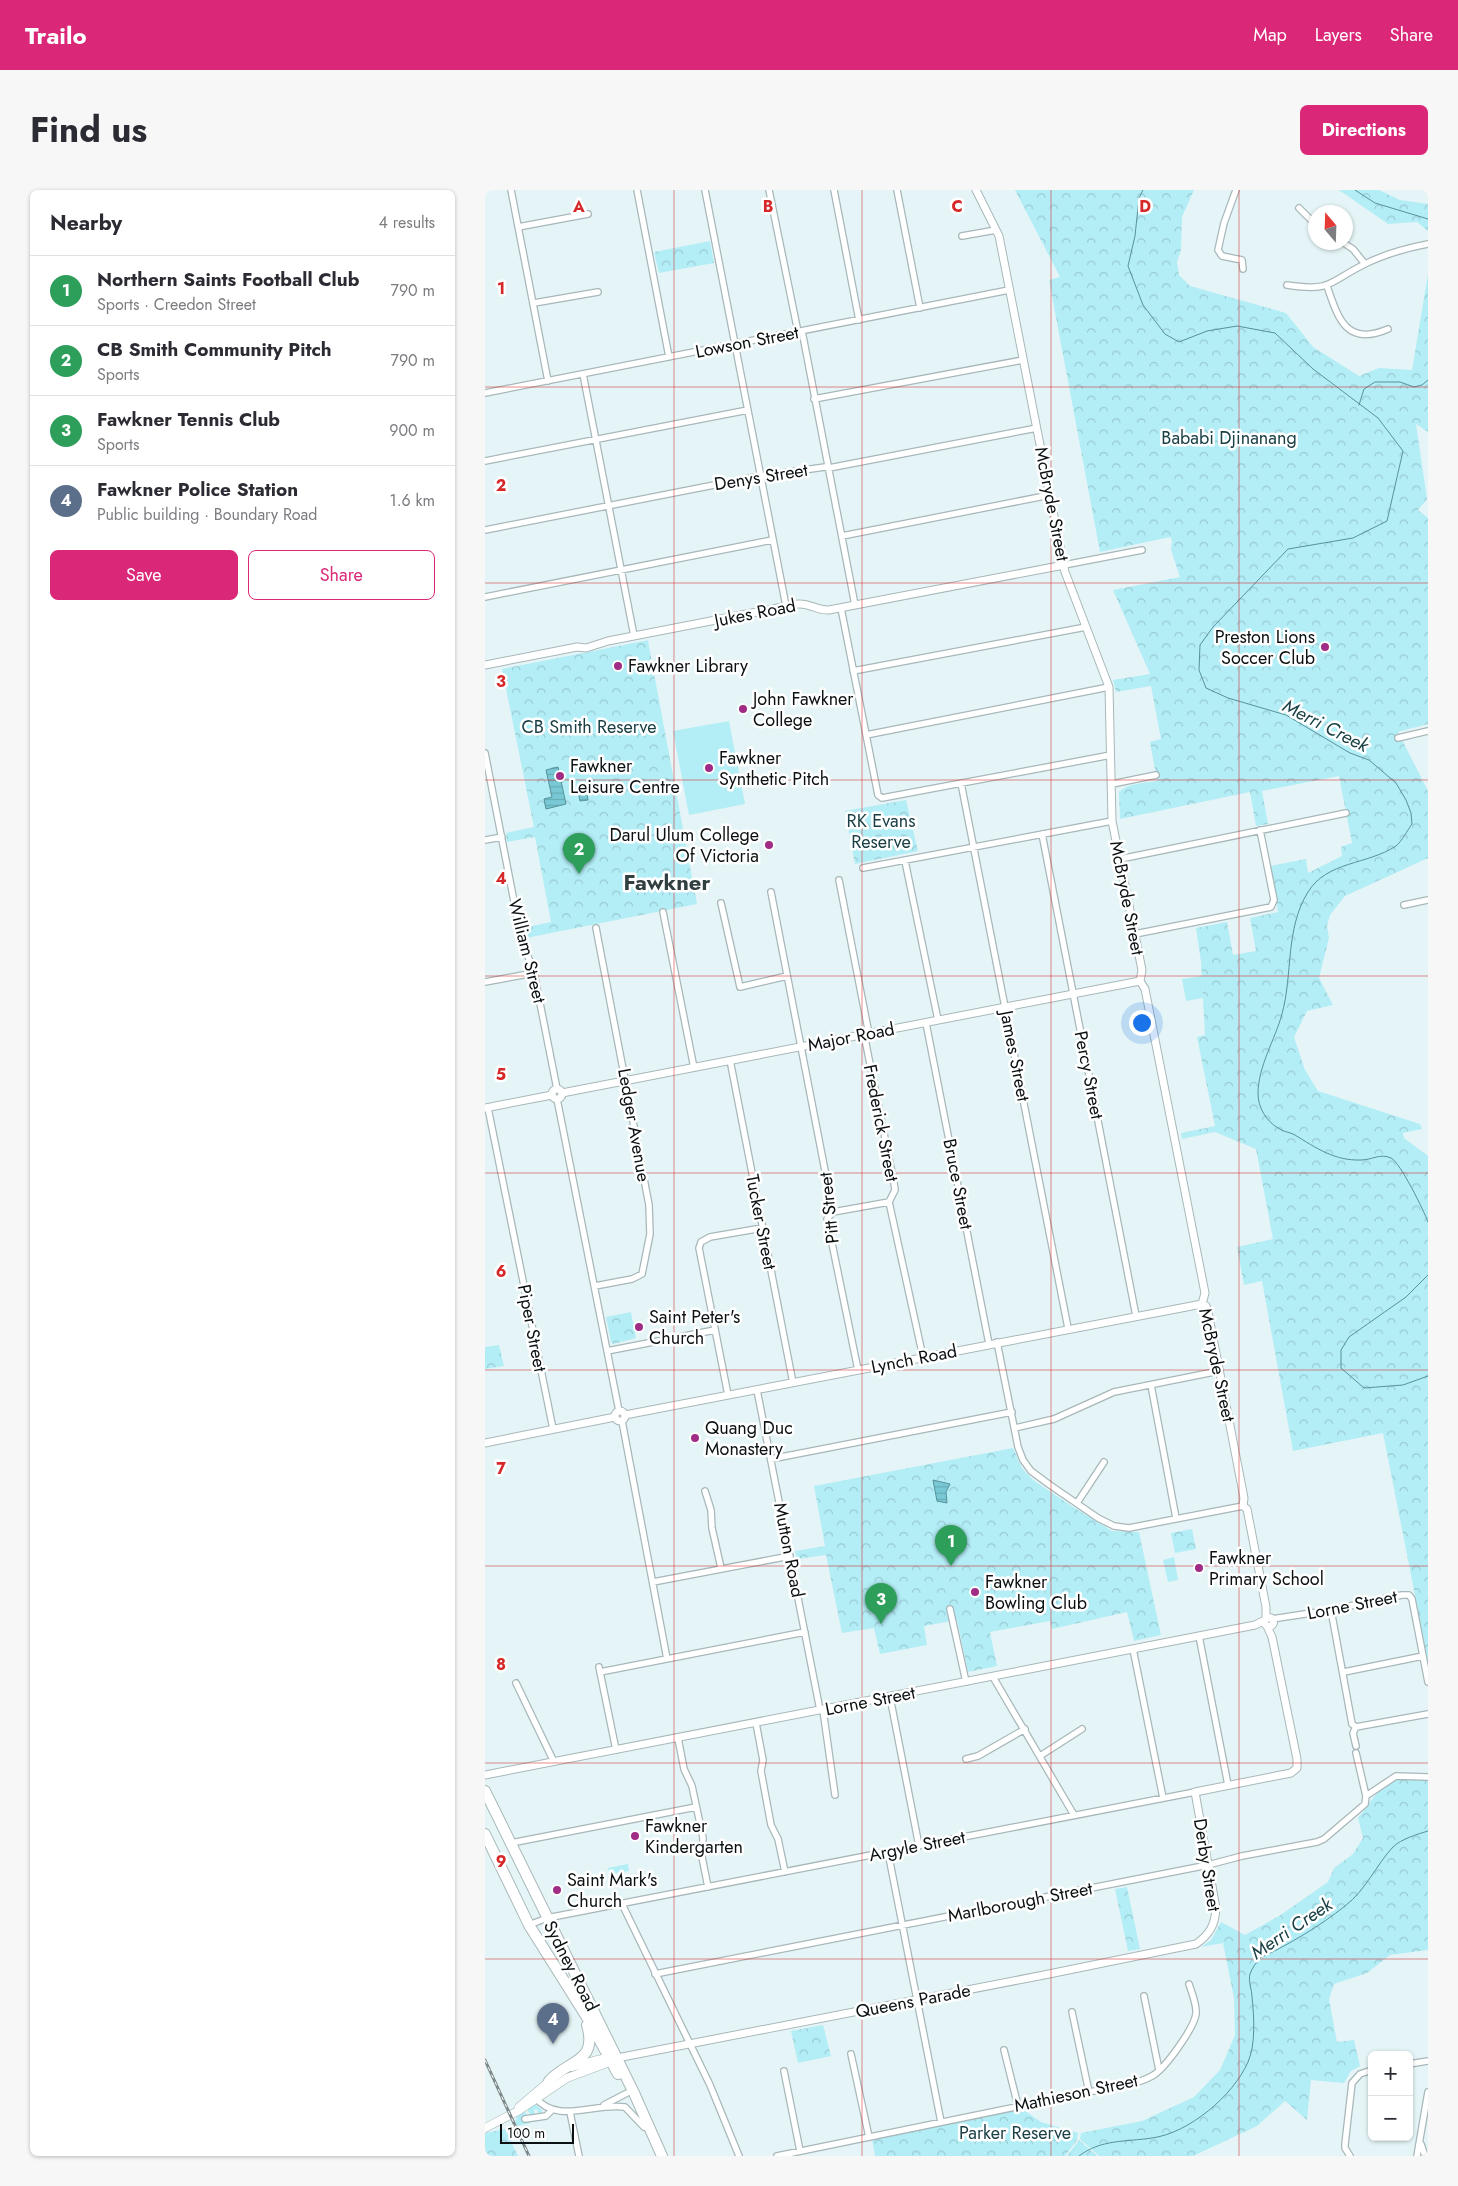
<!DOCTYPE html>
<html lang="en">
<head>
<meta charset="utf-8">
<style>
	body { margin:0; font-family:Jost,sans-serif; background:#f7f7f7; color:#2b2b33 }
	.controls { position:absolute; right:15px; bottom:15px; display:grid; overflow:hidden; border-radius:8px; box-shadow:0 1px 4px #0004 }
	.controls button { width:45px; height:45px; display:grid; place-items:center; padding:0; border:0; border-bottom:1px solid #e1e1e2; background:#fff; color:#2b2b33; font:25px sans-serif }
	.compass { position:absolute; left:823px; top:15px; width:45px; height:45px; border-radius:50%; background:#fff; box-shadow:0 1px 4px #0004; rotate:341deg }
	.scale { position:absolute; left:15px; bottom:12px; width:74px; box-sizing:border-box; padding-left:5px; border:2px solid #0b1112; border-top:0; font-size:14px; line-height:18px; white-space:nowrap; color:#0b1112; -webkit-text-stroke:4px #fff; paint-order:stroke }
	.you { position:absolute; left:656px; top:832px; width:18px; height:18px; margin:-12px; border:4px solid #fff; border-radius:50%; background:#1a73e8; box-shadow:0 0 0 8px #1a73e833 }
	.badge { display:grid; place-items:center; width:32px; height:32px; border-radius:50%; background:#db2777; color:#fff; font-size:16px; font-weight:700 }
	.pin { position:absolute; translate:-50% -41px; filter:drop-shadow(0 1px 2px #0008) }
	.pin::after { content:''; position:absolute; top:26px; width:18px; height:15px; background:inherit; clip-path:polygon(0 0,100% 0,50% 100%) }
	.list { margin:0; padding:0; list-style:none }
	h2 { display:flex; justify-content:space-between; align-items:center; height:65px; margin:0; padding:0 20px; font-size:21px }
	h2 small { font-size:16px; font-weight:400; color:#7c7c81 }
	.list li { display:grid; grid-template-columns:32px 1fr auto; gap:15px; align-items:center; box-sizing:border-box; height:70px; padding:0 20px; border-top:1px solid #e1e1e2 }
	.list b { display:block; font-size:19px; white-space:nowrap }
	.list p { margin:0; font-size:16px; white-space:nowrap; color:#7c7c81 }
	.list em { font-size:16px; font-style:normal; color:#7c7c81 }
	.actions { display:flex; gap:10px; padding:15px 20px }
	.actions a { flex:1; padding:11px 0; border:1px solid #db2777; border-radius:8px; text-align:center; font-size:18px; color:#db2777 }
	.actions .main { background:#db2777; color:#fff }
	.map { position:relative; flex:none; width:943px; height:1966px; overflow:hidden; border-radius:8px }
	header { display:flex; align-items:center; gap:30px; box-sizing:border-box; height:70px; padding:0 25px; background:#db2777; color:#fff }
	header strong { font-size:24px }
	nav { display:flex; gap:28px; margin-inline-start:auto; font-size:18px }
	.intro { display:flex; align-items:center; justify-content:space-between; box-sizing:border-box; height:120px; padding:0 30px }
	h1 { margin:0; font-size:35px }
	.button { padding:12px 22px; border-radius:8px; background:#db2777; color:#fff; font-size:18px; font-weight:700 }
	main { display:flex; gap:30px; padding:0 30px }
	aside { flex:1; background:#fff; border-radius:8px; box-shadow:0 1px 4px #0004 }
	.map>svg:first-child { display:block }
	.green { fill:#b3edf6 }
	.park { fill:url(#park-crowns) }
	.water { fill:url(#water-rules); stroke:#57929a }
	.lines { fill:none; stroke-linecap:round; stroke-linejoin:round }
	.stream { stroke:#57929a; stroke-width:1 }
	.minor-casing { stroke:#a8b7b9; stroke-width:8 }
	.tertiary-casing { stroke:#a8b7b9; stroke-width:9 }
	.secondary-casing { stroke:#a8b7b9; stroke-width:9 }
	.trunk-casing { stroke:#a8b7b9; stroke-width:12 }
	.minor { stroke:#fff; stroke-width:5.5 }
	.tertiary { stroke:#fff; stroke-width:7 }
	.secondary { stroke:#fff; stroke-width:8 }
	.trunk { stroke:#fff; stroke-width:10 }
	.rail-casing { stroke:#7c8789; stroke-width:3 }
	.rail { stroke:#fff; stroke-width:1; stroke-dasharray:4; stroke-linecap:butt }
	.grid { fill:none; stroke:#d62828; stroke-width:1; stroke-opacity:0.55 }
	.poi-dot { fill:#a12c85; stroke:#fff; stroke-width:2 }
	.labels { text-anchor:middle; stroke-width:5; stroke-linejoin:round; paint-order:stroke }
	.street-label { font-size:18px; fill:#0b1112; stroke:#fff }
	.park-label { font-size:18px; fill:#1a4046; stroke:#fff }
	.poi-label { font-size:18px; fill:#0b1112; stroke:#fff; text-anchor:start }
	.water-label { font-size:19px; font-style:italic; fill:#1b4247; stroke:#fff }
	.district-label { font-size:22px; font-weight:bold; fill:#323f41; stroke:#fff }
	.grid-label { font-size:16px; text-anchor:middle; font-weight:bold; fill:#d62828; stroke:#fff; stroke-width:5; stroke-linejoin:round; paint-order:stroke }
</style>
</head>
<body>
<header>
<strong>Trailo</strong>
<nav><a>Map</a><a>Layers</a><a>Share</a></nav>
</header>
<div class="intro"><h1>Find us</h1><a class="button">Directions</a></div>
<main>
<aside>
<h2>Nearby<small>4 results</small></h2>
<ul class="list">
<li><span class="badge" style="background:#2e9e5b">1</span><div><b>Northern Saints Football Club</b><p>Sports · Creedon Street</p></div><em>790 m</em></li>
<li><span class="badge" style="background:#2e9e5b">2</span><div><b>CB Smith Community Pitch</b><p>Sports</p></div><em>790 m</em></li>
<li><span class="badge" style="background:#2e9e5b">3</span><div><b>Fawkner Tennis Club</b><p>Sports</p></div><em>900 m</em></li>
<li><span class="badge" style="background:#5c6f8a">4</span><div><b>Fawkner Police Station</b><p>Public building · Boundary Road</p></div><em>1.6 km</em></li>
</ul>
<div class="actions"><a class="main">Save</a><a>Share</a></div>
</aside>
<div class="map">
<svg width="943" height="1966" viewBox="0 0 943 1966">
	<defs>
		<pattern id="park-crowns" width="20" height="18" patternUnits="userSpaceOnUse" patternTransform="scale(1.25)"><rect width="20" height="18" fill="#b3edf6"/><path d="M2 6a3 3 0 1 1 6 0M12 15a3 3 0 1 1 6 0" fill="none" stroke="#99cad2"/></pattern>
		<pattern id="water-rules" width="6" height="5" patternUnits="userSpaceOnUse" patternTransform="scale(1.25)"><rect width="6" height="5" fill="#78c9d5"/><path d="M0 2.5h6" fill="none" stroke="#66acb6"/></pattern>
	</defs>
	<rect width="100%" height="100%" fill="#e5f5f7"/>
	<!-- green -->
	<path class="green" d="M244 531 260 614 204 625 188 541Z
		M717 786 718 808 701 811 697 789Z
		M689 1367 693 1390 683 1392 678 1370Z
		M143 1674 144 1681 125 1684 123 1678Z
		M49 1914 57 1920 56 1924 54 1925 52 1919 49 1920 50 1926H46L42 1919Z
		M40 1922 42 1925 39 1926V1930L46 1933 32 1936 30 1930 32 1929 31 1926Z"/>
	<!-- park -->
	<path class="park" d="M530 0H709L697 27 696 60 692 72 694 85 705 96 801 123 828 157 874 186 894 178 927 180 943 84V242L931 234 942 309 933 320 943 328V534L913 542 943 601V668L860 706 845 725 842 736 844 748 834 788 848 815 822 821 809 847 820 880 833 901 935 934 937 939 918 943 919 948 943 966V1471L898 1243 808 1261 777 1091 759 1095 752 1057 788 1049 771 959 730 942 697 949 696 943 730 936 712 847 720 845 716 772 711 738 742 732 748 765 771 761 765 728 793 722 785 676 821 669 823 683 857 666 856 657 867 653 854 586 777 601 783 634 771 636 765 602 635 629 634 602C643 593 660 593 672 591L665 552 676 549 666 496 631 502 628 490 665 484 628 400 695 387 686 360 687 350 685 347 615 362 564 90 575 87Z
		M854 0H894L915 10 943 14V41L932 32 903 34Z
		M225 51 229 73 174 83 169 62Z
		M164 450 163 451 212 714 41 748 38 738 66 732 50 647 22 652 21 643 49 637 17 479Z
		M421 610 433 661 370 674 360 621Z
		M146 1122 151 1148 128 1154 126 1152 121 1127Z
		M14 1155 19 1176 0 1179V1157Z
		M528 1258 537 1278 548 1290 588 1317 627 1341 654 1342 676 1445 649 1451 642 1422 567 1439 565 1431 505 1442 512 1476 483 1482 472 1430 439 1436 442 1455 395 1464 389 1438 357 1443 341 1365 312 1369 310 1361 340 1356 329 1296Z
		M707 1339 711 1359 690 1363 686 1343Z
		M943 1590V1760L905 1765 882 1783 849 1794 844 1809 852 1852 869 1850 875 1876 866 1881 859 1893 826 1890 822 1930 800 1911 772 1936 708 1966H614L595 1949 596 1943 657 1931 709 1907 735 1880 750 1845 749 1808 738 1753 716 1757 726 1750 736 1732 760 1745 794 1726 843 1692 849 1678 868 1664 878 1648 873 1628C883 1617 893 1597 907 1591 914 1588 935 1590 943 1590Z
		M642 1697 655 1759 643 1761 630 1699Z
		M338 1835 346 1866 313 1873 306 1841Z
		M536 1918 556 1932 593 1943 592 1950 580 1966H390L387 1949Z
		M20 1939 33 1966H0V1943Z
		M594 1950 612 1966H582Z"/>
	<!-- water -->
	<path class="water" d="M73 577 81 614 61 619 59 609 67 607 61 580Z
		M101 596 103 610 95 611 92 597Z
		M448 1290 465 1294 461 1302 462 1313 452 1311Z"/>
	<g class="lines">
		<!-- stream -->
		<path class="stream" d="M658 0 654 8 650 46 643 76 658 115 680 144 694 152 722 141 752 136 790 143 828 179 893 228 918 261 902 331 868 348 803 359 728 437 715 455 714 480 721 498 743 508 801 525 865 563 884 570 911 593 921 610 926 623 927 634C922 641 917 651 911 656 882 675 842 671 823 702 800 739 808 784 797 824 790 850 773 876 773 904 773 917 781 931 793 938 798 942 805 942 810 945 831 958 850 971 876 970 887 970 895 963 906 968 915 972 939 1021 943 1032
			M870 0 890 13 943 29
			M874 215 879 199 890 192H915L929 197 937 195 943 190
			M943 1085 921 1107 864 1147 856 1160V1178L879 1198 918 1195 943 1186
			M594 1966C616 1949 641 1952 667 1948 704 1943 748 1906 763 1872 771 1854 769 1826 767 1807 767 1800 763 1791 765 1784 767 1778 771 1773 775 1768 805 1754 835 1736 860 1716 881 1700 891 1675 908 1657 916 1649 933 1644 943 1641"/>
		<defs>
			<path id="minor" d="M26 0 63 191
				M152 0 184 167
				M220 0 301 416
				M284 0 313 142
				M349 0 374 130
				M412 0 435 118
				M751 0 739 33 733 60 737 66 757 70 758 79
				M814 18 831 35
				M33 37 103 24
				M477 46 511 40
				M857 52 868 59 880 74
				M802 95C848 102 843 92 880 74 900 64 922 58 943 54
				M842 96C853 128 861 157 903 139
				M49 113 113 102
				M317 141 370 415
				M98 184 149 446
				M0 203 524 100
				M329 209 538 170
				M0 271 263 220
				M0 340 275 286 340 277 344 278 552 238
				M357 346 565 305
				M579 375 657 360
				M0 407 287 350
				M356 418 393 605 397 608 626 565
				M368 481 601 437
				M381 545 624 497
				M913 548 943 541
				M0 563 36 747 49 783 72 899
				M476 593 583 1138
				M627 594 671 585
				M557 644 651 1126
				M0 650 17 647
				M635 669 861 623
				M420 671 453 830
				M378 678 627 631
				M354 690 384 844
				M286 702 348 1022 342 1029 373 1180
				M236 713 255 797 302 786
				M919 715 943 710
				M178 722 209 878
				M650 744 786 717 789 710 775 640
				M0 792 49 783
				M441 833 504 1154
				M379 844 409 993 410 1000 404 1012 438 1167
				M245 870 308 1193
				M72 909 134 1221
				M3 918 68 1239
				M348 1022 404 1012
				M110 1096 147 1089 157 1084 165 1044 164 1015 111 738
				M512 1152 533 1257 538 1270 546 1281 565 1295 613 1328 629 1336 644 1338 758 1316
				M122 1161 230 1140
				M666 1195 691 1328
				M272 1200 335 1520
				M243 1205 214 1058 216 1052 225 1047 277 1038
				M137 1231 182 1469
				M530 1238 569 1229 629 1202 734 1181
				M286 1269 527 1222
				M220 1301 226 1320 227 1338 236 1378
				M592 1313 619 1272
				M168 1392 305 1366
				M465 1419 481 1492
				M846 1420 867 1534 871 1537
				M787 1429 846 1420 917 1405H924L927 1409 943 1492
				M714 1446 743 1595
				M648 1459 678 1608
				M114 1477 131 1560
				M115 1482 320 1442
				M859 1482 938 1466
				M508 1487 589 1625
				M31 1493 69 1572
				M405 1507 434 1656
				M338 1520 350 1605
				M271 1533 278 1570 276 1581 286 1635 293 1649 300 1682
				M871 1537 943 1524
				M193 1548 199 1579 207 1596 218 1648 217 1667 223 1697
				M871 1556 868 1543 871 1537
				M555 1566 597 1539
				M481 1569 493 1566 540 1539
				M881 1606 911 1586 943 1587
				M26 1653 211 1617
				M403 1662 456 1932
				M137 1714 225 1895 254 1966
				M44 1735 62 1728 710 1602
				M170 1784 723 1675 757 1666 832 1652 839 1649 880 1614 881 1606 871 1563
				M659 1806 674 1880
				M587 1822 604 1902
				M519 1860 533 1916
				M366 1864 384 1947
				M924 1874 943 1871
				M299 1881 315 1961
				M49 1906C72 1936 109 1912 140 1917L159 1937
				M119 1915 142 1903
				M85 1922 94 1966
				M40 1929 61 1926 67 1920
				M936 1954 940 1966
				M292 1966 604 1902C624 1898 649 1896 667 1886 680 1879 709 1838 711 1824 712 1815 707 1803 704 1794
				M865 1966 860 1958V1954L867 1893 875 1884 887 1880
				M932 1966 943 1902"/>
			<path id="tertiary" d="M491 0 514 46 580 382 624 497 627 631 657 780 655 791 660 799 720 1103 717 1114 721 1116 723 1122 759 1308 758 1316 762 1319 781 1417V1429
				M0 475 92 457 101 458 123 451 313 414C325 413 333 421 344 420L579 375
				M67 904a5 5 0 1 1 10 0a5 5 0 1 1-10 0Z
				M77 903 655 791
				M0 918 67 905
				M130 1226a5 5 0 1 1 10 0a5 5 0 1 1-10 0Z
				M140 1225 717 1114
				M0 1253 130 1227
				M779.5 1432a4.5 4.5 0 1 1 9 0a4.5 4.5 0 1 1-9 0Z
				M0 1585 668 1455 770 1435 780 1430
				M132 1868 559 1785 711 1754C725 1744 730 1735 731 1718L710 1602 806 1583 812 1578V1569L787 1447 782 1436"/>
			<path id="secondary" d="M87 1877 108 1871 127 1867
				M34 1917 67 1889
				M0 1938 33 1921 82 1888 130 1870"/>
			<path id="trunk" d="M0 1601 149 1903 177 1966
				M0 1644 44 1735 103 1829 133 1884
				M64 1891C84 1869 113 1873 102 1835"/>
		</defs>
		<!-- minor casing -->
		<use href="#minor" class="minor-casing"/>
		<!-- tertiary casing -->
		<use href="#tertiary" class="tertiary-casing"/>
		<!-- secondary casing -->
		<use href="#secondary" class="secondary-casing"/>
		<!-- trunk casing -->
		<use href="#trunk" class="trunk-casing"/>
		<!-- minor -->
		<use href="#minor" class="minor"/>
		<!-- tertiary -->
		<use href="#tertiary" class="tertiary"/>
		<!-- secondary -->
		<use href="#secondary" class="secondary"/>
		<!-- trunk -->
		<use href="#trunk" class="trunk"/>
		<defs>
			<path id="rail" d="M0 1870 44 1966"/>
		</defs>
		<!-- rail casing -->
		<use href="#rail" class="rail-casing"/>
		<!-- rail -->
		<use href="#rail" class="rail"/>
	</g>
	<!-- grid -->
	<path class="grid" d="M189 0V1966M377 0V1966M566 0V1966M754 0V1966M0 197H943M0 393H943M0 590H943M0 786H943M0 983H943M0 1180H943M0 1376H943M0 1573H943M0 1769H943"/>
	<!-- markers -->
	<g class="poi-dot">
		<circle cx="840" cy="457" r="5"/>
		<circle cx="133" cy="476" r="5"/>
		<circle cx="258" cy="519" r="5"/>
		<circle cx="224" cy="578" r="5"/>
		<circle cx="75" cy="586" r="5"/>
		<circle cx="284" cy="655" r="5"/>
		<circle cx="154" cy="1137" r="5"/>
		<circle cx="210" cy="1248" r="5"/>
		<circle cx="714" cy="1378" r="5"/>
		<circle cx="490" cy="1402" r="5"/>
		<circle cx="150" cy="1646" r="5"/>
		<circle cx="72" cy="1700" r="5"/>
	</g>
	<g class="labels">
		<!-- street labels -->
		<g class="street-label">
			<text transform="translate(262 152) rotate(-11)" y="6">Lowson Street</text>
			<text transform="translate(276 287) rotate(-9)" y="6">Denys Street</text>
			<text transform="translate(567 314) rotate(79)" y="6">McBryde Street</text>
			<text transform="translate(270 423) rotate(-11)" y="6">Jukes Road</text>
			<text transform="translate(642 708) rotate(79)" y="6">McBryde Street</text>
			<text transform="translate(42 761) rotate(76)" y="6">William Street</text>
			<text transform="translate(366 847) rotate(-11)" y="6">Major Road</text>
			<text transform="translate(530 866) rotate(79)" y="6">James Street</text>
			<text transform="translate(604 885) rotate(79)" y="6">Percy Street</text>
			<text transform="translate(396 933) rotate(79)" y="6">Frederick Street</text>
			<text transform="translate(149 935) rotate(80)" y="6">Ledger Avenue</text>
			<text transform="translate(473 994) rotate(79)" y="6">Bruce Street</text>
			<text transform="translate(344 1018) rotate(-96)" y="6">Pitt Street</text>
			<text transform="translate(276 1032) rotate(79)" y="6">Tucker Street</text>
			<text transform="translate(47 1138) rotate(79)" y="6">Piper Street</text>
			<text transform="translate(429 1169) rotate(-11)" y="6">Lynch Road</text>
			<text transform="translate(732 1175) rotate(78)" y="6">McBryde Street</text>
			<text transform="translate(304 1360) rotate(79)" y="6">Mutton Road</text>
			<text transform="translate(867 1415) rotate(-11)" y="6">Lorne Street</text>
			<text transform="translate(385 1511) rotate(-11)" y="6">Lorne Street</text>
			<text transform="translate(432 1656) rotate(-11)" y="6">Argyle Street</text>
			<text transform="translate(722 1675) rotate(81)" y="6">Derby Street</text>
			<text transform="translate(535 1712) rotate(-11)" y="6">Marlborough Street</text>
			<text transform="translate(86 1776) rotate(63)" y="6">Sydney Road</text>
			<text transform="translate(428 1811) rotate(-11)" y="6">Queens Parade</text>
			<text transform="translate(591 1903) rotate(-12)" y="6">Mathieson Street</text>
		</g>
		<!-- park labels -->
		<g class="park-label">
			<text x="744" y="254">Bababi Djinanang</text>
			<text x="104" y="543">CB Smith Reserve</text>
			<text x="396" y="637">RK Evans<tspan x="396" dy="21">Reserve</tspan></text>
			<text x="530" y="1949">Parker Reserve</text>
		</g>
		<!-- poi labels -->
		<g class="poi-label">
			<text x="830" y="453" text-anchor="end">Preston Lions<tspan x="830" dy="21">Soccer Club</tspan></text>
			<text x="143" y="482">Fawkner Library</text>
			<text x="268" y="515">John Fawkner<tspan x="268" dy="21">College</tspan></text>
			<text x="234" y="574">Fawkner<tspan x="234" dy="21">Synthetic Pitch</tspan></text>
			<text x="85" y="582">Fawkner<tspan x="85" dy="21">Leisure Centre</tspan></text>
			<text x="274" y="651" text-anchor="end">Darul Ulum College<tspan x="274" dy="21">Of Victoria</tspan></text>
			<text x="164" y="1133">Saint Peter's<tspan x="164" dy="21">Church</tspan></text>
			<text x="220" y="1244">Quang Duc<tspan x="220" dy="21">Monastery</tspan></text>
			<text x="724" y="1374">Fawkner<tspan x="724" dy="21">Primary School</tspan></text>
			<text x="500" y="1398">Fawkner<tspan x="500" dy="21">Bowling Club</tspan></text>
			<text x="160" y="1642">Fawkner<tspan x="160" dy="21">Kindergarten</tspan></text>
			<text x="82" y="1696">Saint Mark's<tspan x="82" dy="21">Church</tspan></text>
		</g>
		<!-- water labels -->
		<g class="water-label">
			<text transform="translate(841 535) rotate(27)" y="7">Merri Creek</text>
			<text transform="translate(806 1738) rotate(-34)" y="7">Merri Creek</text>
		</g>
		<!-- district labels -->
		<g class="district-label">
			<text x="182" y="700">Fawkner</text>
		</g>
	</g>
	<g class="grid-label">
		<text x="94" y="22">A</text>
		<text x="283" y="22">B</text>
		<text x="472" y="22">C</text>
		<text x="660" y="22">D</text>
		<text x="16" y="104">1</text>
		<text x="16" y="301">2</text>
		<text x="16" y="497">3</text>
		<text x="16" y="694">4</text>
		<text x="16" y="890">5</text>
		<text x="16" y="1087">6</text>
		<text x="16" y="1284">7</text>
		<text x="16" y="1480">8</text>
		<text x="16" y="1677">9</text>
	</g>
</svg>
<div class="controls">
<button>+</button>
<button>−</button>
</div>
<svg class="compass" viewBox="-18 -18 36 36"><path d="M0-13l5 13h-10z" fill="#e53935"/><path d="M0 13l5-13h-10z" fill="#7c7c81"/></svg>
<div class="scale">100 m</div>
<div class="you"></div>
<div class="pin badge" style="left:466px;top:1376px;background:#2e9e5b">1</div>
<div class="pin badge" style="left:94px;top:684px;background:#2e9e5b">2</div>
<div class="pin badge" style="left:396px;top:1434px;background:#2e9e5b">3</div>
<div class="pin badge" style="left:68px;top:1854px;background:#5c6f8a">4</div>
</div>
</main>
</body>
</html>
